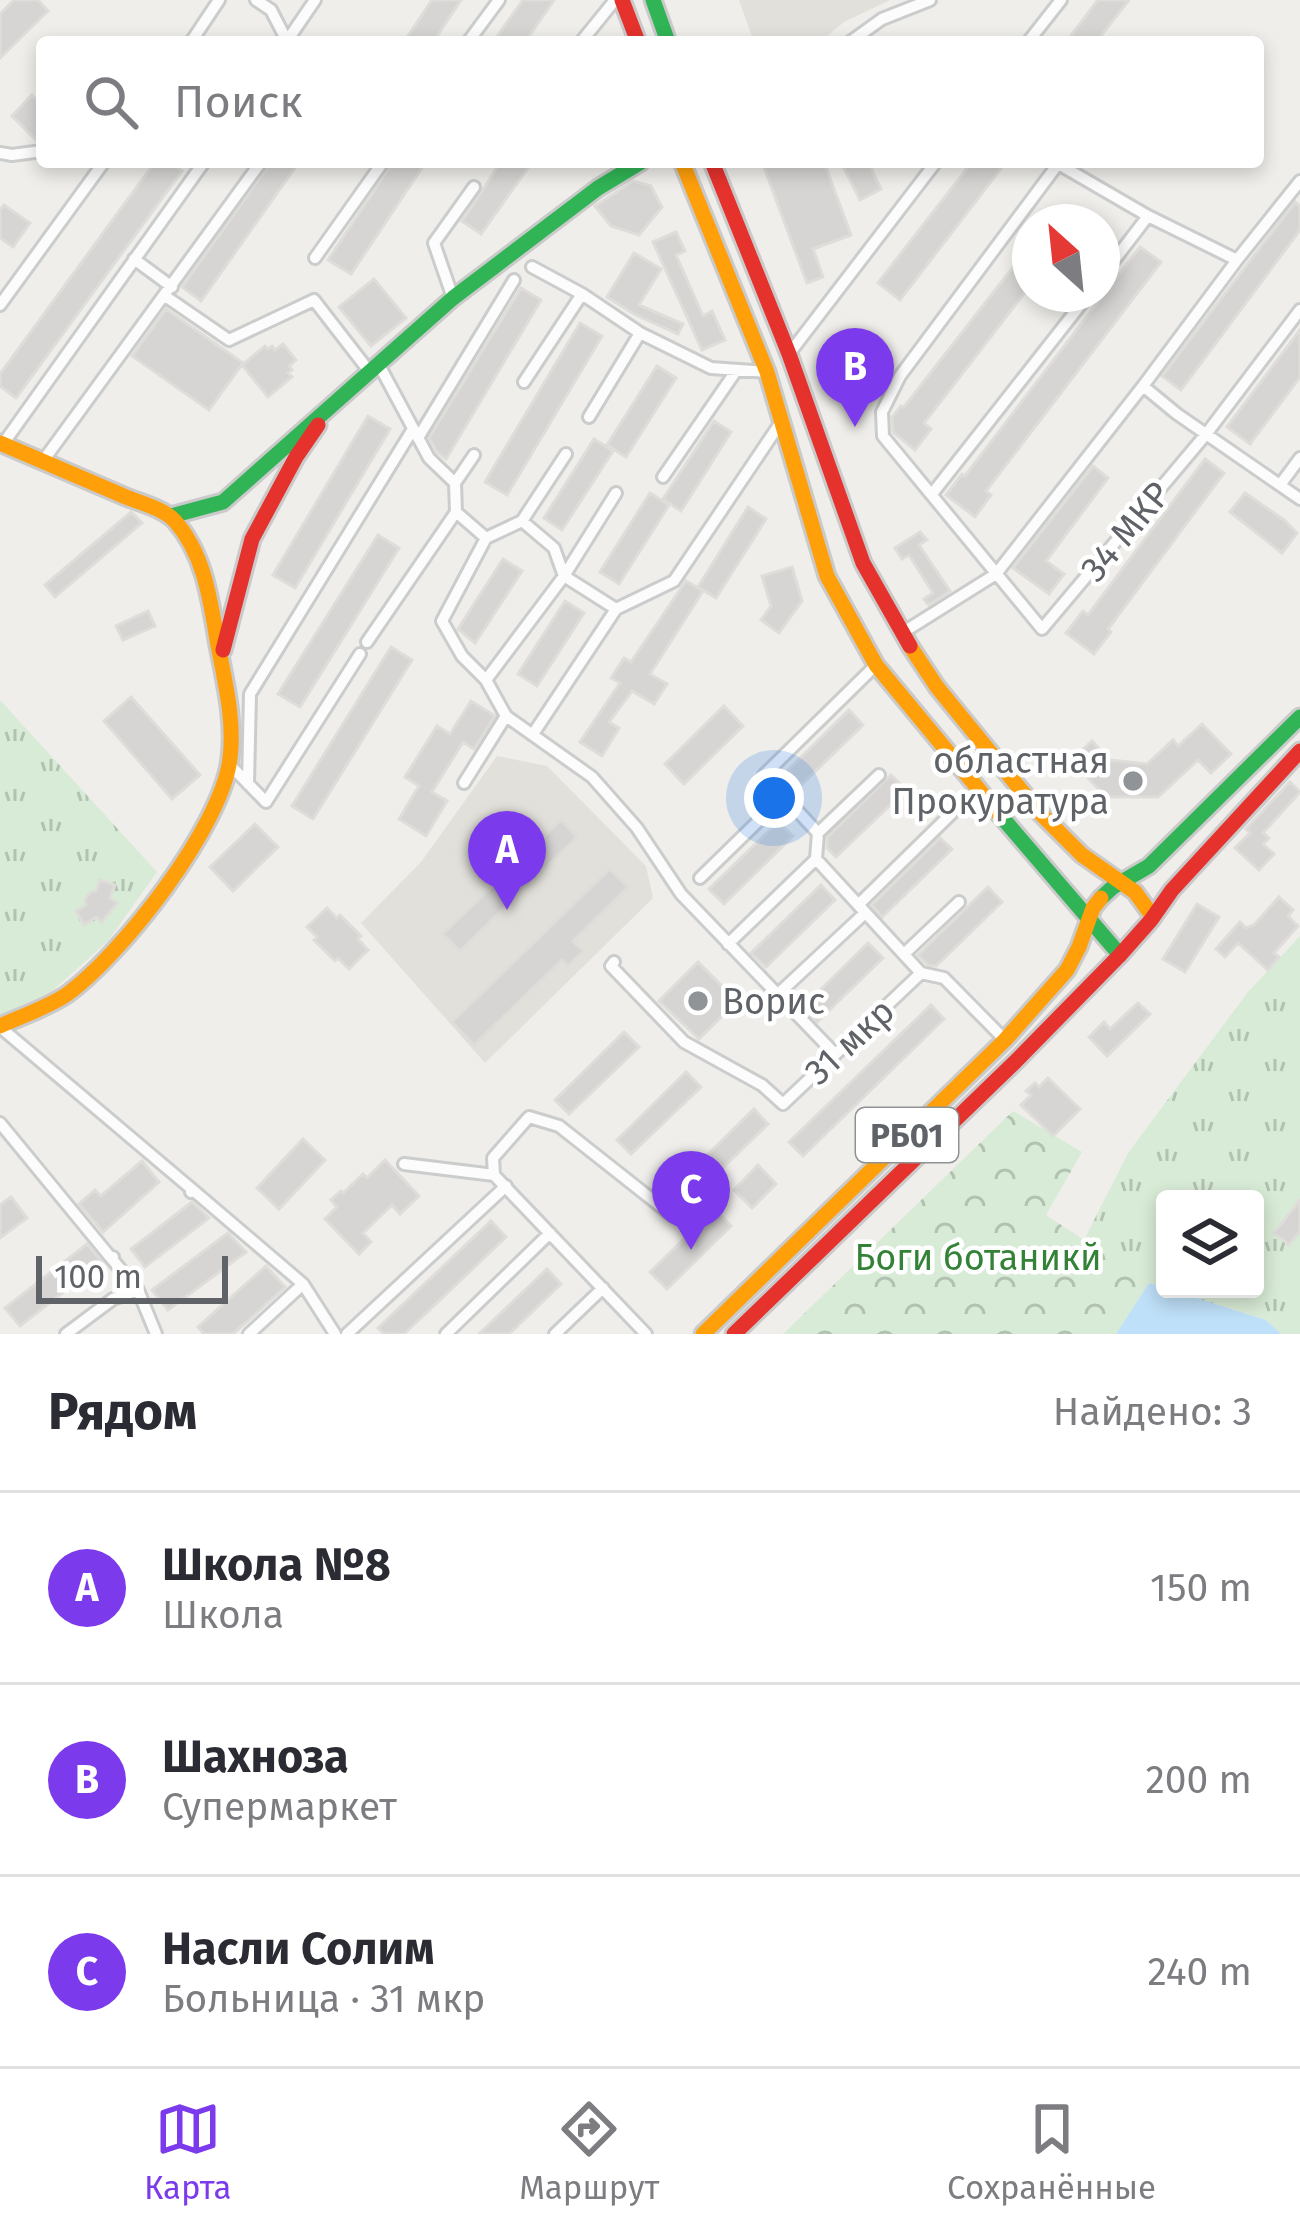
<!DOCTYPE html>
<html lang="ru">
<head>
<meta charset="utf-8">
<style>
	body { margin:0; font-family:"Fira Sans",sans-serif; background:#f2f2f3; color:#2b2b33 }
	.controls { position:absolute; right:36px; bottom:36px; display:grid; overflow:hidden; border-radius:12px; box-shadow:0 6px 18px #0003 }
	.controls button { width:108px; height:108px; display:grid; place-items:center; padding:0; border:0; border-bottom:3px solid #e1e1e2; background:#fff; color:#2b2b33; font:60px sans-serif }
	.compass { position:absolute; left:1012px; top:204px; width:108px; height:108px; border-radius:50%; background:#fff; box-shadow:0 6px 18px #0003; rotate:333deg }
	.scale { position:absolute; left:36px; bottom:30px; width:192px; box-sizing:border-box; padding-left:12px; border:6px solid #5f6368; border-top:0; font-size:33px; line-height:42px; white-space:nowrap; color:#5f6368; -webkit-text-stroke:9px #fff; paint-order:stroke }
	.you { position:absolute; left:774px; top:798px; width:42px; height:42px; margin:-30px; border:9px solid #fff; border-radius:50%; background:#1a73e8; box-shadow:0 0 0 18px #1a73e833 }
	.badge { display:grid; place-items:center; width:78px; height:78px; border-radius:50%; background:#7c3aed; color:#fff; font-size:39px; font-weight:700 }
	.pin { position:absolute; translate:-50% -99px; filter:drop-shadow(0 3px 6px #0008) }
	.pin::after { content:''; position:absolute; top:63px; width:42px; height:36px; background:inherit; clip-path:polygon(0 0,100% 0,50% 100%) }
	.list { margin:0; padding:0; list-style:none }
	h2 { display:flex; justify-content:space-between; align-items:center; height:156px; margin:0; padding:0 48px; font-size:51px }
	h2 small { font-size:39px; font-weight:400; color:#7c7c81 }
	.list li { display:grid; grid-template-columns:78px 1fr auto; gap:36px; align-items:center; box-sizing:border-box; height:192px; padding:0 48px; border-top:3px solid #e1e1e2 }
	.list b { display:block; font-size:45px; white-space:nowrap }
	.list p { margin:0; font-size:39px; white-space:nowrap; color:#7c7c81 }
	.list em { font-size:39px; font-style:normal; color:#7c7c81 }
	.icon { flex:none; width:66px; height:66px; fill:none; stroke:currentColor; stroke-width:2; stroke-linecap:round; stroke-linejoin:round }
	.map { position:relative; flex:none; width:1300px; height:1334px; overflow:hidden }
	.search { position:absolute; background:#fff; box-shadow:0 6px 18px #0003; left:36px; right:36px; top:36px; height:132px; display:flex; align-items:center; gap:30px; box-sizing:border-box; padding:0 42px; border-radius:12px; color:#7c7c81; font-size:45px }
	.sheet { height:732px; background:#fff }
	nav { display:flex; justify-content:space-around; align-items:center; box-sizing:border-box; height:168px; border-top:3px solid #e1e1e2; background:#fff; font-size:33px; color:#7c7c81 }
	nav a { display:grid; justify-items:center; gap:6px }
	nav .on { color:#7c3aed }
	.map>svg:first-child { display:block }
	.education { fill:#e2e0da }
	.grass { fill:url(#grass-tufts) }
	.forest { fill:url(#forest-crowns) }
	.water { fill:#bfe0f9 }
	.building { fill:#d6d5d3; stroke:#deddd9; stroke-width:3 }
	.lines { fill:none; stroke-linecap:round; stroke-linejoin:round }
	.street-casing { stroke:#cbcccc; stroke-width:16 }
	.fast-casing { stroke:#cacacb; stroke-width:21 }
	.slow-casing { stroke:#cacacb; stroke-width:21 }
	.jam-casing { stroke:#cacacb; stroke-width:21 }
	.street { stroke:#fdfcfc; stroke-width:10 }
	.fast { stroke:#30b455; stroke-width:15 }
	.slow { stroke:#ff9f0a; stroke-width:15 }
	.jam { stroke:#e5322d; stroke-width:15 }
	.poi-dot { fill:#919496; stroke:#fff; stroke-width:4.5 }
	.labels { text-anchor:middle; stroke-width:9; stroke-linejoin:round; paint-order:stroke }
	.shield { fill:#fff; stroke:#8f9295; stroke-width:3 }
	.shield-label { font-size:33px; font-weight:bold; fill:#5f6368 }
	.street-label { font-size:36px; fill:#5f6368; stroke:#fff }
	.poi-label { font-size:36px; fill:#5f6368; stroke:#fff; text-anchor:end }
	.park-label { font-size:36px; fill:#348238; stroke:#fff }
</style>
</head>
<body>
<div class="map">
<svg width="1300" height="1334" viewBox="0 0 1300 1334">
	<defs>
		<pattern id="grass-tufts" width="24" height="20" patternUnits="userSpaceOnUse" patternTransform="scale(3)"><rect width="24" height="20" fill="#d8ebd6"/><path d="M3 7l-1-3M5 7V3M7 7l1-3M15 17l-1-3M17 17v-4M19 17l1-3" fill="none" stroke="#b2c2b1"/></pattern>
		<pattern id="forest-crowns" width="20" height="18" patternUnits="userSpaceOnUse" patternTransform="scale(3)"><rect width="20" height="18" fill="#d8ebd6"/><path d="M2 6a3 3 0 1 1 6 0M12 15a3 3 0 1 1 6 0" fill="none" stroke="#b2c2b1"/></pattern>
	</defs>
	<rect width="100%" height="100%" fill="#efeeea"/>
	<!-- education -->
	<path class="education" d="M739 0H890L844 22 820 42H754Z
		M497 756 547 766 646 866 653 898 485 1063 361 923 421 862Z"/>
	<!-- grass -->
	<path class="grass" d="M0 700 157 872 108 941 52 991 0 1015Z
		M1300 936V1334H1281L1266 1320 1167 1289H1255V1199H1165V1288L1149 1283 1083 1242 1128 1153 1248 992Z"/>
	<!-- forest -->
	<path class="forest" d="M1013 1111 1082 1152 1046 1215 1149 1283 1116 1334H783Z"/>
	<!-- water -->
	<path class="water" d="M1149 1283 1266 1320 1281 1334H1116Z"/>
	<!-- building -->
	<path class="building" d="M14 0H38L48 11 0 58V14Z
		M432 0H461L433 42H404Z
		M523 0H554L525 42H493Z
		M1098 0H1129L1096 42H1066Z
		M32 95 42 105V141L38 142 12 116Z
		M155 162H170L182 171 16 398 0 386V374Z
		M271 162H299L201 301 182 287Z
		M393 162H426L351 274 328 260Z
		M501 162H532L481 234 462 221Z
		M762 162H824L851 235 813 249 823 277 807 283Z
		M841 162H868L881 189 860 200Z
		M972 162H1006L900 300 878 283Z
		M633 181 651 186 662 207 639 235 611 226 595 206Z
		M1295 202 1300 206V230L1181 390 1162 376Z
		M4 205 30 223 13 247 0 238V210Z
		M676 232 685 251 676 255 703 316 712 311 725 340 702 350 653 242Z
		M1140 247 1161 262 986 491 991 495 975 517 946 495 962 474 965 476Z
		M634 253 661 269 639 305 683 324 678 334 634 314 607 297Z
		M1024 253 1030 258V286L924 423 931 429 915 450 893 432 892 417 901 406 904 407Z
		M374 279 406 318 371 346 339 307Z
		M521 288 541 300 446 459 437 452 429 438Z
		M166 309 243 363 209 410 132 356Z
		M580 323 602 336 507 495 485 482Z
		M1300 330V377L1250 444 1227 427Z
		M283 344 296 360 289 366 292 370 288 373 292 377 268 397 242 365 265 346 268 349 272 346 275 350Z
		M657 366 676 378 626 457 607 445Z
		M368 416 390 429 295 588 273 575Z
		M714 421 731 432 681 511 663 499Z
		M594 439 613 451 562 530 544 518Z
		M1205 459 1224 473 1108 629 1111 632 1094 654 1066 633 1083 611 1088 615Z
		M1093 466 1108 478 1046 561 1064 574 1049 594 1013 568Z
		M650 493 669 505 619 584 600 572Z
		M1245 493 1284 520 1297 533 1282 553 1230 512Z
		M748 507 766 519 716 598 698 587Z
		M131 512 142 523 55 597 45 585Z
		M920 532 927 540 919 545 950 591 929 605 924 599 933 593 909 555 902 559 895 548Z
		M378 535 399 548 300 707 278 694Z
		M503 559 522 571 475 643 458 629Z
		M792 567 802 601 779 633 761 620 771 606 762 576Z
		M686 581 703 591 650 674 667 684 654 704 632 691 609 722 619 728 602 756 580 742 620 683 611 678 624 658 631 662Z
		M565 601 584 613 537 686 518 674Z
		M148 611 155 626 123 640 116 626Z
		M391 647 412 660 313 819 292 806Z
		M131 697 200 775 172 799 104 721Z
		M471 701 495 716 474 749 463 742 432 792 447 801 426 836 399 819 419 786 405 777 437 726 450 734Z
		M724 706 743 726 684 784 665 764Z
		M849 710 863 725 794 792 780 778Z
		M1202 724 1231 754 1211 773 1198 760 1158 797H1106L1071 760 1092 741 1110 760 1147 764 1173 740 1178 746Z
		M891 775 906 790 836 857 827 848V837Z
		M1290 782 1300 792 1263 833 1269 838 1263 844 1274 854 1259 870 1235 848 1250 833 1246 829Z
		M561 820 577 837 460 951 443 934Z
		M778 822 793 836 724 904 709 889Z
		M255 824 278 847 233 891 210 867Z
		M940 838 952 849 882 917 872 905Z
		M610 869 628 887 573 941 583 951 568 966 562 960 474 1045 452 1022Z
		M100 880 115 885 110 898 117 903 102 922 96 917 84 925 76 911 86 905 85 899 91 892 96 891Z
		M821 885 835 900 766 967 751 953Z
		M988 887 1002 902 936 966 928 965 918 955Z
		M1279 897 1293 910 1288 916 1298 926 1274 953 1279 957 1268 970 1238 943 1225 957 1216 949 1240 922 1246 928 1254 925Z
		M1197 904 1219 917 1185 972 1163 959Z
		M327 908 337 918 340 915 361 936 358 939 368 950 349 969 338 958 335 961 314 940 317 937 307 927Z
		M868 943 883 958 817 1022 803 1007Z
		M698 962 737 1001 699 1039 659 1001Z
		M1138 1003 1150 1014 1107 1056 1089 1037 1104 1022 1110 1029Z
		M931 1005 944 1019 803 1156 789 1142Z
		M624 1032 639 1047 569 1114 555 1100Z
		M686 1072 701 1087 631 1154 617 1140Z
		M1048 1078 1080 1109 1053 1136 1021 1105 1031 1095 1026 1091 1035 1083 1039 1087Z
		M754 1109 768 1124 699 1191 685 1177Z
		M303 1139 325 1160 279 1209 257 1188Z
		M385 1160 419 1196 400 1214 392 1205 363 1233 371 1242 359 1254 325 1219 337 1207 331 1200 341 1191 343 1193 363 1174 367 1178Z
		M142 1161 159 1182 103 1232 79 1204 95 1190 101 1196Z
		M758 1165 776 1184 752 1208 734 1190Z
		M11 1197 27 1218 0 1238V1205Z
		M1300 1200V1231L1289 1245 1274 1233Z
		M192 1202 209 1218 145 1267 131 1249Z
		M715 1209 731 1226 667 1289 650 1272Z
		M491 1221 506 1237 404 1334H384L378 1328Z
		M228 1233 246 1252 168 1310 152 1290Z
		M87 1244 102 1262 20 1326 5 1308Z
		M266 1266 285 1287 233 1334H204L198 1327Z
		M547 1269 561 1284 509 1334H479Z"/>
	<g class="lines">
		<defs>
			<path id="street" d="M256 0 271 10 287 41 315 0
				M191 42 219 0
				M468 42 499 0
				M581 42 615 0
				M850 42 882 19 930 0
				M1028 42 1061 0
				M0 153 12 155 42 151
				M1055 162 1148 216 1237 260 1300 181
				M1058 164 900 376 882 412 883 436 1042 629 1207 433 1300 310
				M315 258 383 162
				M134 259 172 287
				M532 267 582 294 640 333
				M1102 276 1148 216
				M165 296 229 340 314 300 369 371
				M453 298 434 243 474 187
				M0 305 104 162
				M789 354 936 162
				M378 363 429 458 455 483 456 512 486 538 442 621 462 656 486 680 506 716 592 777 637 828 681 894 835 1054
				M524 382 582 294
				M1143 386 1177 414 1300 499
				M589 417 640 333 711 368 767 372
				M418 438 514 280
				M3 444 204 162
				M43 461 261 162
				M663 477 736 371
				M455 483 474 455
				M1280 485 1300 458
				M932 494 1089 294
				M522 521 554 548 564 576 616 609
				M486 538 522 521 566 454
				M902 633 996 574 1143 386 1237 260
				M367 642 456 512
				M876 665 764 775 818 833 816 859 921 973 944 978 1005 1040
				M486 680 564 576 616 493
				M533 734 616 609 674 581 781 422
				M230 765 266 802 360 654
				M464 783 506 716
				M248 784 250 694 413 429
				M818 833 879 775
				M700 878 783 797
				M858 905 952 813
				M728 944 816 859
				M904 954 959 902
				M614 962 611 966 684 1042 762 1085 783 1104 921 973
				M777 995 865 913
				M0 1027 194 1191
				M0 1123 111 1258
				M404 1164 494 1175 646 1334
				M494 1175 493 1158 529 1117 559 1126 673 1216
				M191 1192 194 1191 303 1284 335 1334
				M113 1257 111 1258 138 1290 156 1334
				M66 1334 113 1299 138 1290
				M249 1334 303 1284
				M347 1334 506 1186
				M446 1334 550 1233
				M555 1334 603 1288"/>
			<path id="fast" d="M653 0 668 42
				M171 516 223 502 453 298 598 188 641 162
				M1000 815 1120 955
				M1101 898 1113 887 1149 866 1300 717"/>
			<path id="slow" d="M682 162 767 372 827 576 876 665 1000 815
				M0 443C42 461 84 479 126 497 141 503 164 509 175 521 204 554 210 598 217 640 224 678 235 719 230 758 223 825 121 956 66 995 46 1008 22 1016 0 1026
				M910 646 937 687 1038 811 1082 855 1135 892 1153 917
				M703 1334 1005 1040 1067 970 1079 947 1093 908 1101 898"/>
			<path id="jam" d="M622 0 638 42
				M712 162 789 354 863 563 910 646
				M223 650 252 539 296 457 318 425
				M734 1334 1015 1062 1120 955 1151 920 1172 890 1300 751"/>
		</defs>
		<!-- street casing -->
		<use href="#street" class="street-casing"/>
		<!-- fast casing -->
		<use href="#fast" class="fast-casing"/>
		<!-- slow casing -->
		<use href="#slow" class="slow-casing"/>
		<!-- jam casing -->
		<use href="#jam" class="jam-casing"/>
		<!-- street -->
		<use href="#street" class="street"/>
		<!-- fast -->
		<use href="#fast" class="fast"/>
		<!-- slow -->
		<use href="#slow" class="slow"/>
		<!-- jam -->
		<use href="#jam" class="jam"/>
	</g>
	<!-- markers -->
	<g class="poi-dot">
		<circle cx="1133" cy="781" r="12"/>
		<circle cx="698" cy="1001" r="12"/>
	</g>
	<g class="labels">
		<!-- shield labels -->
		<rect class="shield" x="856" y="1108" width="102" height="54" rx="9"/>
		<g class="shield-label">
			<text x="907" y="1147">РБ01</text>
		</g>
		<!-- street labels -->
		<g class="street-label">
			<text transform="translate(1125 531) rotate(-50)" y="13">34 МКР</text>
			<text transform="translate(849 1041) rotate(-43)" y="13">31 мкр</text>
		</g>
		<!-- poi labels -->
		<g class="poi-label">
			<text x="1109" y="773">областная<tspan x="1109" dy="41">Прокуратура</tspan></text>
			<text x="722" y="1014" text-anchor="start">Ворис</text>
		</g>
		<!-- park labels -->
		<g class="park-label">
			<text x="978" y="1270">Боги ботаникй</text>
		</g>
	</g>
</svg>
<div class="controls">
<button><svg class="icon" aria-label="layers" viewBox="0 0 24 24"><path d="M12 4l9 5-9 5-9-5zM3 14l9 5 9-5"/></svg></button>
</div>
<svg class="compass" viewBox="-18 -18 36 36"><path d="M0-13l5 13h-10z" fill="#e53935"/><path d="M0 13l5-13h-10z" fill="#7c7c81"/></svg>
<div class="scale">100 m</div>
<div class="you"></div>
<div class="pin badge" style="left:507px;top:910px">A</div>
<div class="pin badge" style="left:855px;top:427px">B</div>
<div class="pin badge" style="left:691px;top:1250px">C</div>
<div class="search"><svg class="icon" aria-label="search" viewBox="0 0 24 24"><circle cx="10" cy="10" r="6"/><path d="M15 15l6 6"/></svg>Поиск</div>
</div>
<section class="sheet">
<h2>Рядом<small>Найдено: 3</small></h2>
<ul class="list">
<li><span class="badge">A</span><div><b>Школа №8</b><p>Школа</p></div><em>150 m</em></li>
<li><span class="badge">B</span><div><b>Шахноза</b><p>Супермаркет</p></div><em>200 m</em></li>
<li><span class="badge">C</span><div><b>Насли Солим</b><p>Больница · 31 мкр</p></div><em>240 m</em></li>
</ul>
</section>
<nav>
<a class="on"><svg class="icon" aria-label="map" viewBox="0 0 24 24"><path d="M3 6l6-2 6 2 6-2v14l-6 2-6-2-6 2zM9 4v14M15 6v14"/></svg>Карта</a>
<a><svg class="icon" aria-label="directions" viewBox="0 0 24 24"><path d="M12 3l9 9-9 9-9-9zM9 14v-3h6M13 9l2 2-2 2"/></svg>Маршрут</a>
<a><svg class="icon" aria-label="saved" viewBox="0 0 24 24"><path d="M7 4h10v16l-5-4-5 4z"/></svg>Сохранённые</a>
</nav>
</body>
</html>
